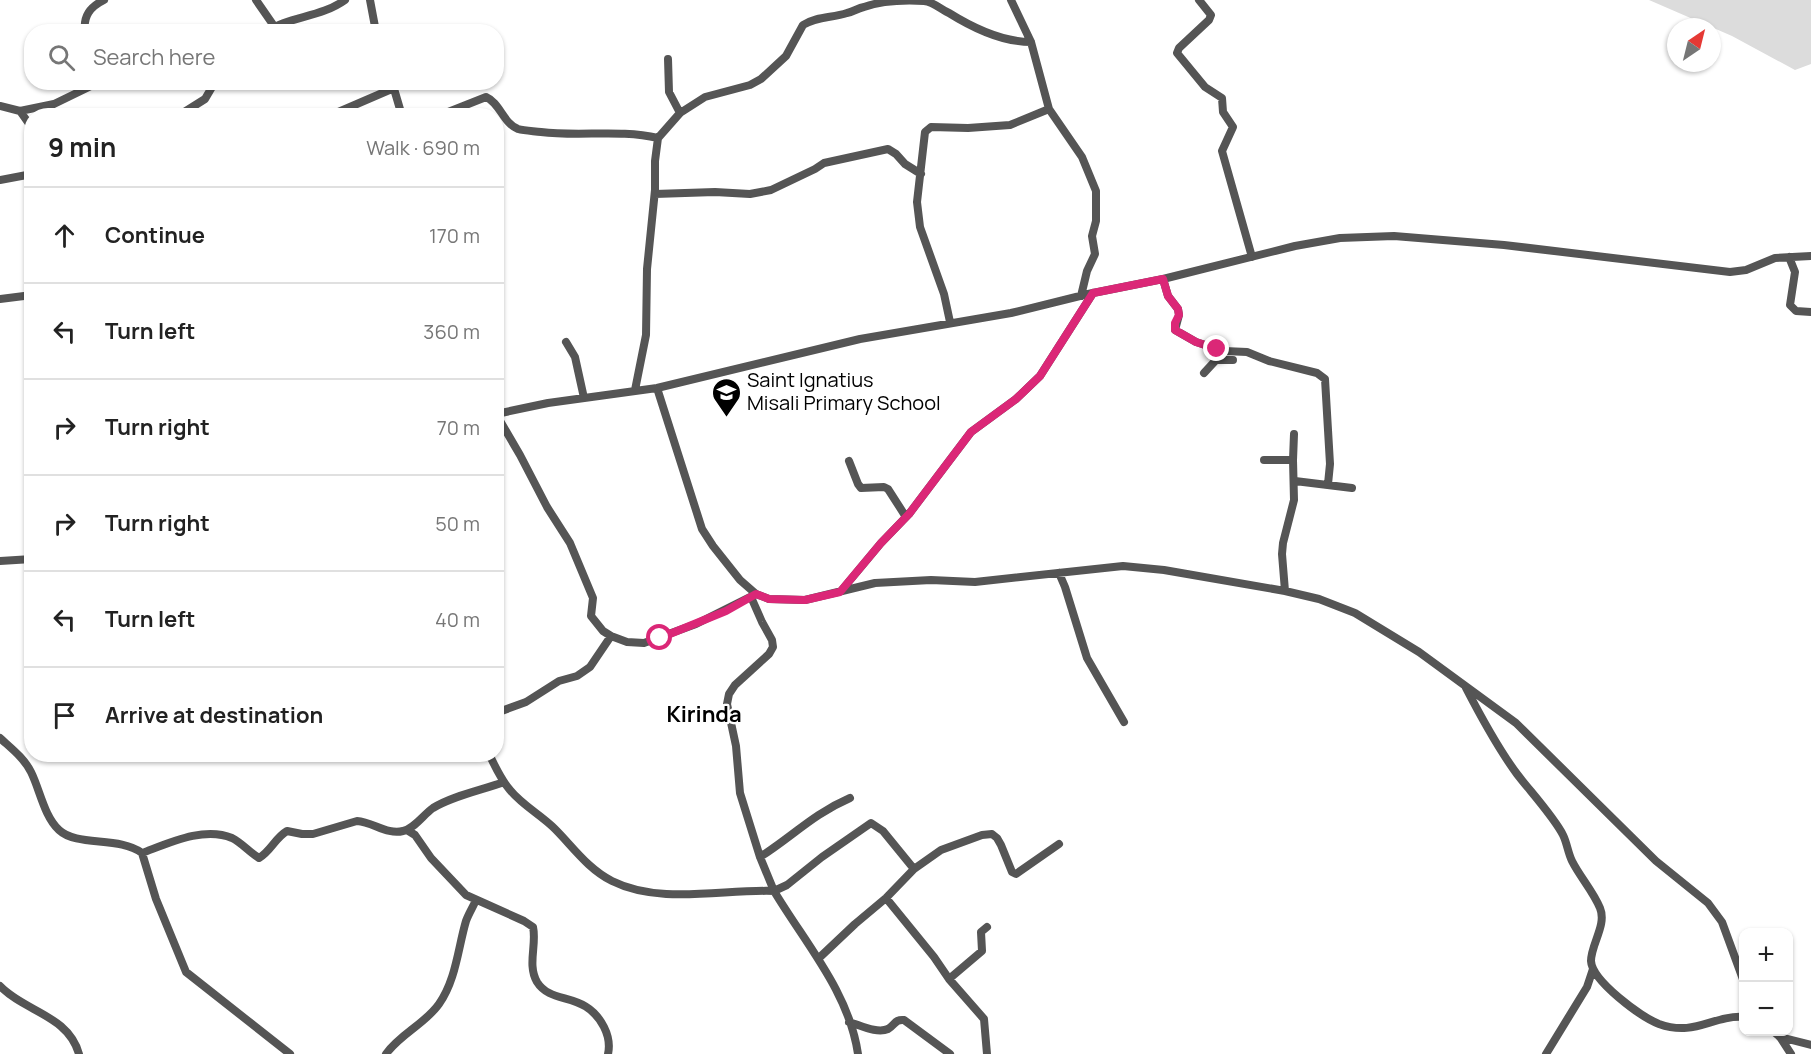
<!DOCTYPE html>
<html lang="en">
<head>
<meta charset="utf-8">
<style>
	body { margin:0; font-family:Manrope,sans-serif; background:#f2f2f2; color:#222 }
	.controls { position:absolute; right:18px; bottom:18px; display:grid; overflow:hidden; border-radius:12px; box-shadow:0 2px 4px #0004 }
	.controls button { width:54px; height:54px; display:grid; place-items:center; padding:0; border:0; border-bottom:2px solid #e0e0e0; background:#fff; color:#222; font:30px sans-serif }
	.compass { position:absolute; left:1667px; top:18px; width:54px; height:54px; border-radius:50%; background:#fff; box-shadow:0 2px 4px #0004; rotate:35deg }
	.stop { position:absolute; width:18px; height:18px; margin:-14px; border:4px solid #db2777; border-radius:50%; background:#fff }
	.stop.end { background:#db2777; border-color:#fff; box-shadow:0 2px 6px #0008 }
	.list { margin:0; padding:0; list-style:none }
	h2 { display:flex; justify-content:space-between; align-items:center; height:78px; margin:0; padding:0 24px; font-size:26px }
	h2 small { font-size:20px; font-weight:400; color:#767676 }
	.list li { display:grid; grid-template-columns:39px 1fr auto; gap:18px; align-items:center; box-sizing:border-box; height:96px; padding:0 24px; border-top:2px solid #e0e0e0 }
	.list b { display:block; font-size:22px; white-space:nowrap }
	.list em { font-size:20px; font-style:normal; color:#767676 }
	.icon { flex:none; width:33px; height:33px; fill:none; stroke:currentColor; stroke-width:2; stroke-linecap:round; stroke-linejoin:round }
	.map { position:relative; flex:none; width:1811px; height:1054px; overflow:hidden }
	.search { position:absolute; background:#fff; box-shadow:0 2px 4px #0004; left:24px; top:24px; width:480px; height:66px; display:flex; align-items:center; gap:15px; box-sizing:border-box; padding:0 21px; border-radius:24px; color:#767676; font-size:22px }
	.panel { position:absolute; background:#fff; box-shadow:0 2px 4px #0004; left:24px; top:108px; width:480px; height:654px; border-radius:24px }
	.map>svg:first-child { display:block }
	.green { fill:#dcdcdc }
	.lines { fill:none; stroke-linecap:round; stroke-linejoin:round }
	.minor { stroke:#555; stroke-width:8 }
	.route { stroke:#db2777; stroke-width:8 }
	.labels { text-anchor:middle; stroke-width:4.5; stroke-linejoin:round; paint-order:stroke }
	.poi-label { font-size:20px; fill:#000; stroke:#fff; text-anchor:start }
	.quarter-label { font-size:22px; font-weight:bold; fill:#000; stroke:#fff }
</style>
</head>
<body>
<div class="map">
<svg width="1811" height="1054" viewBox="0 0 1811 1054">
	<rect width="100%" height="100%" fill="#fff"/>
	<!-- green -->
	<path class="green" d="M1649 0H1811V64L1795 70 1732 36Z"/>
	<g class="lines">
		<!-- minor -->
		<path class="minor" d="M256 0 274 26
			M370 0 376 32
			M1011 0 1031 42 1049 109 1082 157 1096 191V221L1092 236 1095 254 1087 271 1081 296
			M1199 0 1211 15 1209 20 1179 48 1177 53 1205 87 1222 98 1223 112 1233 127 1222 151 1252 257
			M85 32C83 16 90 7 104 0
			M266 32C289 16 320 18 345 0
			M464 32 466 31
			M668 59 669 92 680 113
			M392 82 402 116
			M0 106 20 111 32 128
			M20 111 54 104 91 86 93 82
			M178 116 205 99 215 82
			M329 116 394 88
			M438 116 486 97C500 103 503 123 518 129 525 131 534 131 541 132 580 137 619 129 658 138
			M0 180 32 174
			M655 194 715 192 750 194 771 190 815 169 824 163 888 149 896 154 905 164 921 174
			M1789 257 1795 272 1790 305 1796 311 1811 312
			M1163 279 1168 296 1178 309 1179 315 1175 330 1196 342 1224 351 1247 352 1269 361 1317 373 1325 379 1330 464 1328 484
			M0 299 32 295
			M950 322 944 294 920 227 917 202 925 132 931 127 968 128 1010 125 1049 109
			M566 342 575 357 584 398
			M1216 360H1233
			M1204 373 1216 360 1217 349
			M657 388 702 529 713 546 740 580 756 594 769 599 805 600 875 583 931 580 975 582 1123 566 1164 570 1285 591 1319 599 1355 613 1419 652 1516 723 1656 861 1708 903 1722 922 1744 982
			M635 390 646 335 647 269 655 190V161L658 138 680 113 705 97 750 85 761 79 786 56 803 25C817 16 832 18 847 13 853 12 858 8 864 7 881 1 906 0 924 1 934 2 940 9 949 13 973 28 1002 42 1031 42
			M496 414 548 403 657 388 860 339 1011 313 1088 294 1163 279 1295 246 1340 238 1394 236 1504 245 1730 272 1746 270 1775 258 1811 256
			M496 414 520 455 547 507 570 543 593 598 591 616 603 631 611 636 627 642 644 643 696 624 754 595
			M1264 460H1293
			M849 461 858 484 861 488 884 487 888 489 906 517
			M1295 481 1352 488
			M0 561 32 559
			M1059 573 1065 587 1087 658 1124 722
			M841 591 881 543 909 514 971 432 1016 399 1040 376 1093 293
			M1285 591 1282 554 1283 543 1294 500 1293 460 1294 434
			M751 597 762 622 772 640 773 647 769 654 735 685 729 694 727 704 736 746 740 793 760 857 774 891 787 885 822 857 871 823 883 831 914 869
			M1466 688C1481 717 1497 747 1517 774 1530 791 1554 817 1563 835 1567 843 1568 853 1572 861 1580 877 1593 891 1600 908 1607 925 1591 944 1591 961 1592 981 1641 1017 1659 1024 1695 1037 1712 1015 1744 1017
			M496 713 526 702 559 681 577 676 590 667 611 636
			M0 738C12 749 24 758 31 772 40 790 44 816 59 830 77 847 119 836 142 853L156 899 186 972 290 1054
			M489 754C495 766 501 780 510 790 522 805 541 815 555 829 573 847 588 869 612 881 660 905 723 889 774 891 805 943 849 992 858 1054
			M407 830 415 835 431 858 466 895 524 921 533 927C537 944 527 965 537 982 552 1006 585 990 604 1027 608 1035 610 1045 608 1054
			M142 853C169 843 204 826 232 838 242 843 249 852 259 858 271 851 275 838 287 831L302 834H313L357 821C373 822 387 835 403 831 414 829 424 814 433 808 452 796 482 790 504 782
			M760 857C793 836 813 814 850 798
			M886 898 934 957 949 979 984 1019 987 1054
			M819 958 855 924 886 898 914 869 941 850 982 835 992 834 997 838 1001 845 1012 872 1016 874 1059 844
			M949 979 982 951 981 932 987 927
			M0 986C25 1012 68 1015 79 1054
			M849 1022C860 1025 877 1034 888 1029 895 1025 895 1019 904 1020L950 1054
			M1774 1032 1780 1037 1791 1054
			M1780 1037 1811 1045
			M386 1054C400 1034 425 1024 439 1004 456 980 458 948 466 921 469 913 473 907 476 900
			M1546 1054 1587 987 1593 969"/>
	</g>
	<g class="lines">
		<!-- route -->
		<path class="route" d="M660 638 726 611 756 594 769 599 805 600 840 592 881 543 909 514 971 432 1016 399 1040 376 1093 293 1163 279 1168 296 1178 309 1179 315 1175 323V330L1196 342 1217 349"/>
	</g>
	<!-- icons -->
	<defs>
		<symbol id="school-pin" viewBox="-11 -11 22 30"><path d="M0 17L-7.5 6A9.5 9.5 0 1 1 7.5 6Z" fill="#000" stroke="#fff"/><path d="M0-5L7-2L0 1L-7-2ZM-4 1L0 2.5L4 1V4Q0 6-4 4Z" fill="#fff"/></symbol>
	</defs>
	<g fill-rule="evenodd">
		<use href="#school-pin" x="710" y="376" width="33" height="45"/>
	</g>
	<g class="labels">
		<!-- poi labels -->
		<g class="poi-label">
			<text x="747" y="387">Saint Ignatius<tspan x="747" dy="23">Misali Primary School</tspan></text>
		</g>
		<!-- quarter labels -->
		<g class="quarter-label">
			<text x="704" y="722">Kirinda</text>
		</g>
	</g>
</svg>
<div class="controls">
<button>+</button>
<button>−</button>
</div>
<svg class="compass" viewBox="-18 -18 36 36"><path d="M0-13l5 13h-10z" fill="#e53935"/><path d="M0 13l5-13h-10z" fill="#767676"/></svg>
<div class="stop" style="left:660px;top:638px"></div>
<div class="stop end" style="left:1217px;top:349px"></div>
<div class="search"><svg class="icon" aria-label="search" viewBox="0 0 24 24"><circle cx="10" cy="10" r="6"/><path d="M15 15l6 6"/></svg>Search here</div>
<section class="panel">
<h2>9 min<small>Walk · 690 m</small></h2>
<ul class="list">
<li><svg class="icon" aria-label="ahead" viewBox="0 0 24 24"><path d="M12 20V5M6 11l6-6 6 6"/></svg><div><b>Continue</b></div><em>170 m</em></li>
<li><svg class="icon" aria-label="left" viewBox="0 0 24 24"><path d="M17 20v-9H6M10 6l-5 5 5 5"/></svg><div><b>Turn left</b></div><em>360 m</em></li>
<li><svg class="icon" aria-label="right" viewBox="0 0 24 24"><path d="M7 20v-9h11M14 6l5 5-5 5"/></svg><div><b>Turn right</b></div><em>70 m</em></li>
<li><svg class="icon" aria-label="right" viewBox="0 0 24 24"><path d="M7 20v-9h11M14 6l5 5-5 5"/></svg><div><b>Turn right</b></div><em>50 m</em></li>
<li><svg class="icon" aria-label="left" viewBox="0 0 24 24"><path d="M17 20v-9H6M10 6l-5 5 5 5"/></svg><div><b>Turn left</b></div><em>40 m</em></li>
<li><svg class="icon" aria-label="arrive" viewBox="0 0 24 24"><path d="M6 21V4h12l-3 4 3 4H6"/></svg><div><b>Arrive at destination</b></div></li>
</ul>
</section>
</div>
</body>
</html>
